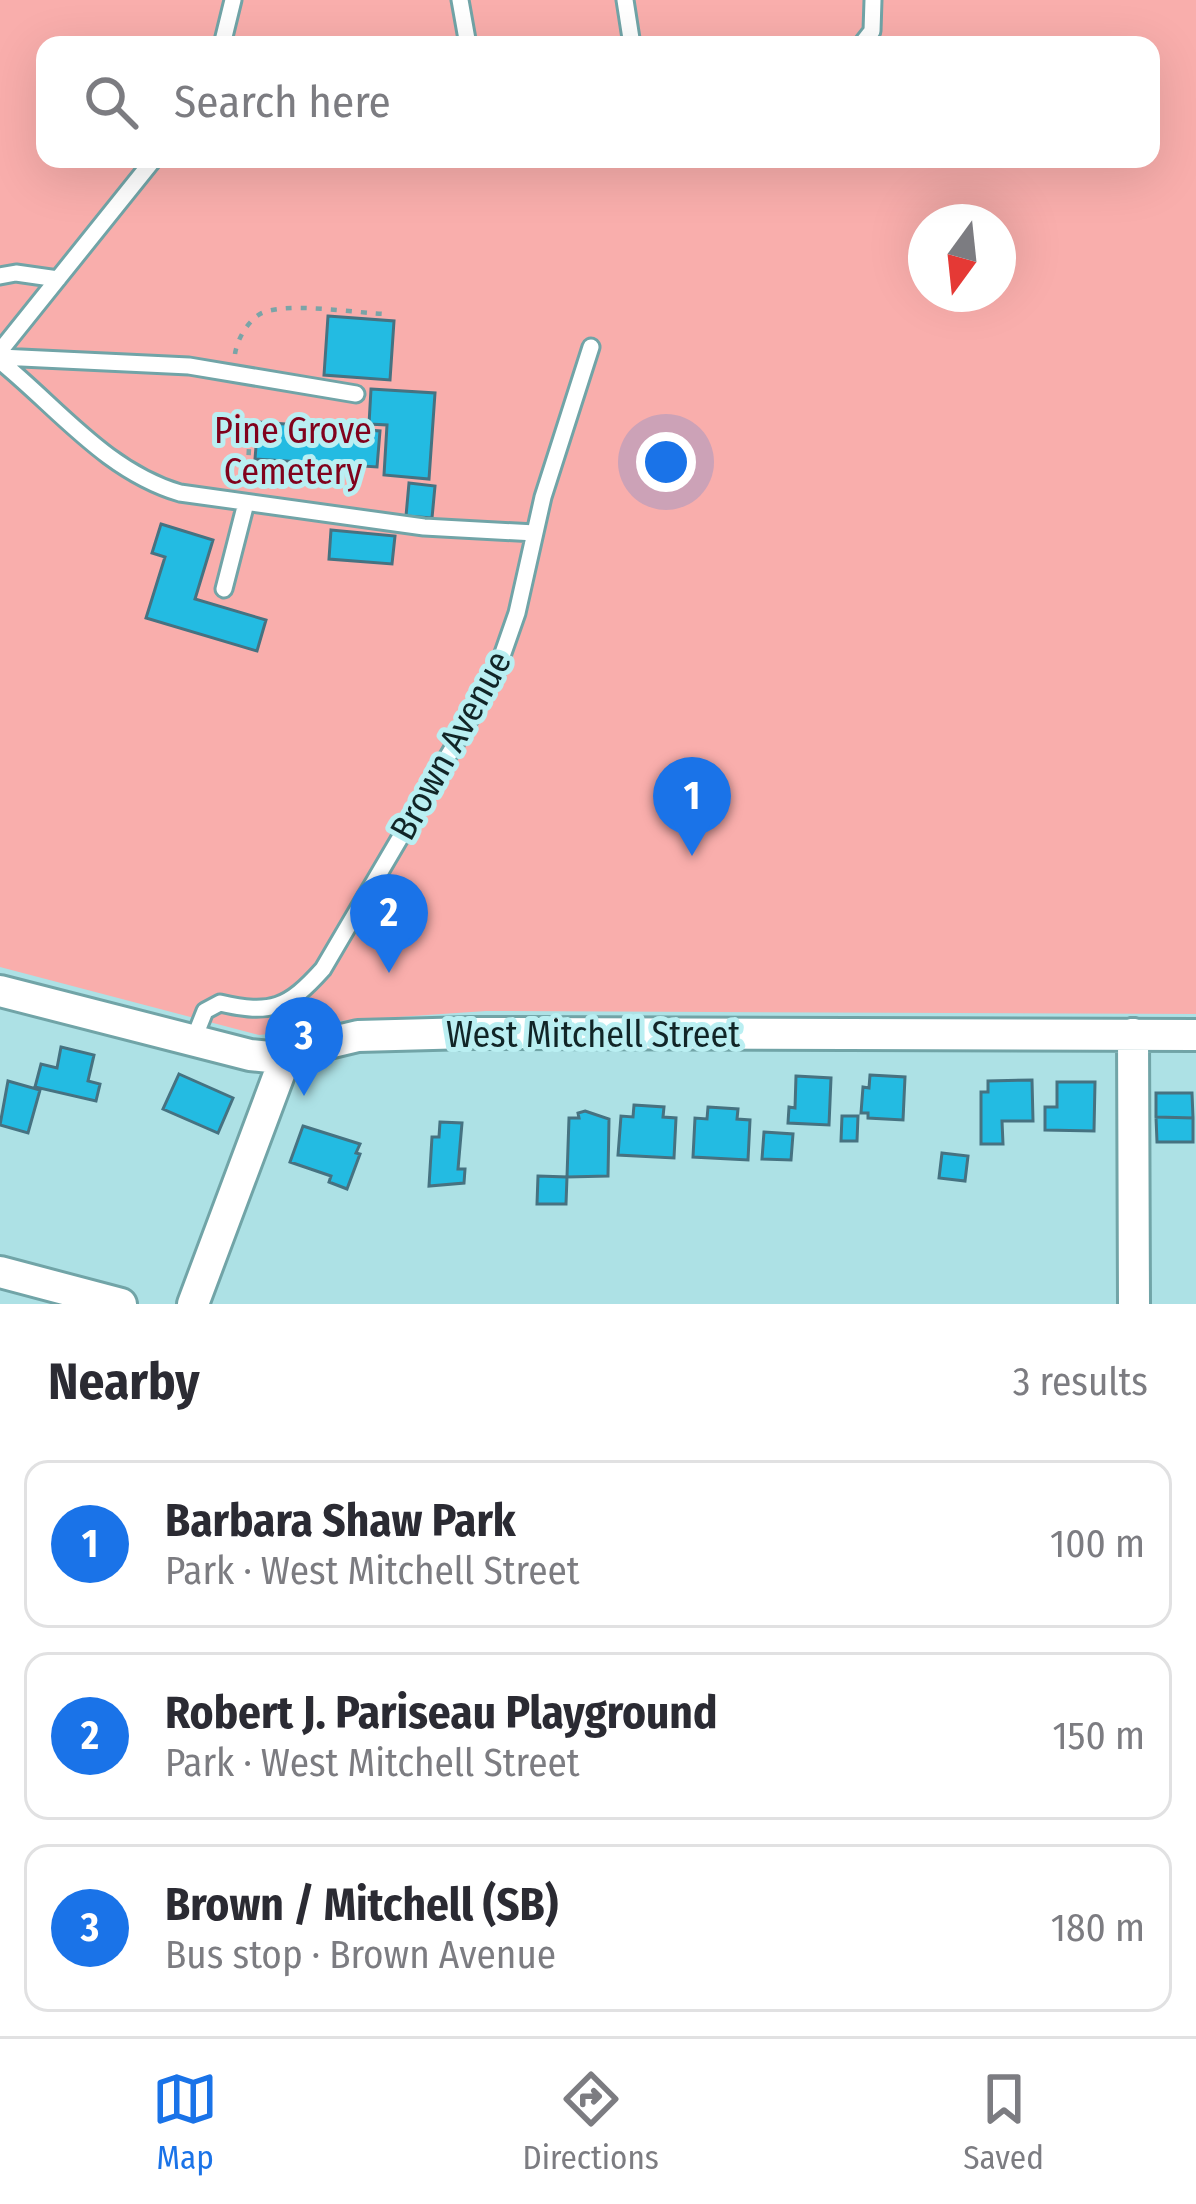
<!DOCTYPE html>
<html lang="en">
<head>
<meta charset="utf-8">
<style>
	body { margin:0; font-family:"Fira Sans Condensed",sans-serif; background:#f2f2f3; color:#2b2b33 }
	.compass { position:absolute; left:908px; top:204px; width:108px; height:108px; border-radius:50%; background:#fff; box-shadow:0 12px 48px #0002; rotate:195deg }
	.you { position:absolute; left:666px; top:462px; width:42px; height:42px; margin:-30px; border:9px solid #fff; border-radius:50%; background:#1a73e8; box-shadow:0 0 0 18px #1a73e833 }
	.badge { display:grid; place-items:center; width:78px; height:78px; border-radius:50%; background:#1a73e8; color:#fff; font-size:39px; font-weight:700 }
	.pin { position:absolute; translate:-50% -99px; filter:drop-shadow(0 3px 6px #0008) }
	.pin::after { content:''; position:absolute; top:63px; width:42px; height:36px; background:inherit; clip-path:polygon(0 0,100% 0,50% 100%) }
	.list { margin:0; padding:0; list-style:none }
	h2 { display:flex; justify-content:space-between; align-items:center; height:156px; margin:0; padding:0 48px; font-size:51px }
	h2 small { font-size:39px; font-weight:400; color:#7c7c81 }
	.list li { display:grid; grid-template-columns:78px 1fr auto; gap:36px; align-items:center; box-sizing:border-box; height:168px; margin:0 24px 24px; padding:0 24px; border:3px solid #e1e1e2; border-radius:24px }
	.list b { display:block; font-size:45px; white-space:nowrap }
	.list p { margin:0; font-size:39px; white-space:nowrap; color:#7c7c81 }
	.list em { font-size:39px; font-style:normal; color:#7c7c81 }
	.icon { flex:none; width:66px; height:66px; fill:none; stroke:currentColor; stroke-width:2; stroke-linecap:round; stroke-linejoin:round }
	.map { position:relative; flex:none; width:1196px; height:1304px; overflow:hidden }
	.search { position:absolute; background:#fff; box-shadow:0 12px 48px #0002; left:36px; right:36px; top:36px; height:132px; display:flex; align-items:center; gap:30px; box-sizing:border-box; padding:0 42px; border-radius:24px; color:#7c7c81; font-size:45px }
	.sheet { height:732px; background:#fff }
	nav { display:flex; justify-content:space-around; align-items:center; box-sizing:border-box; height:168px; border-top:3px solid #e1e1e2; background:#fff; font-size:33px; color:#7c7c81 }
	nav a { display:grid; justify-items:center; gap:6px }
	nav .on { color:#1a73e8 }
	.map>svg:first-child { display:block }
	.green { fill:#f9aeac; fill-rule:evenodd }
	.building { fill:#23bbe2; stroke:#467281; stroke-width:3 }
	.lines { fill:none; stroke-linecap:round; stroke-linejoin:round }
	.lane-casing { stroke:#71a4a7; stroke-width:21 }
	.street-casing { stroke:#71a4a7; stroke-width:36 }
	.path { stroke:#7aa4a7; stroke-width:4.5; stroke-dasharray:6 9; stroke-linecap:butt }
	.lane { stroke:#fff; stroke-width:15 }
	.street { stroke:#fff; stroke-width:30 }
	.labels { text-anchor:middle; stroke-width:10; stroke-linejoin:round; paint-order:stroke }
	.park-label { font-size:36px; fill:#81021c; stroke:#baeff2 }
	.street-label { font-size:36px; fill:#112527; stroke:#baeff2 }
</style>
</head>
<body>
<div class="map">
<svg width="1196" height="1304" viewBox="0 0 1196 1304">
	<rect width="100%" height="100%" fill="#ade1e5"/>
	<!-- green -->
	<path class="green" d="M0 0H1196V1014L486 1011 294 1024 277 1033 259 1035 0 967ZM45 45H1151V159H45ZM926 222H998V294H926Z"/>
	<!-- building -->
	<path class="building" d="M328 316 394 321 390 380 324 375Z
		M371 389 435 393 429 479 384 475 387 425 369 424Z
		M258 422 380 431 377 467 255 459Z
		M409 483 435 486 432 518 406 516Z
		M161 524 213 540 195 599 266 620 257 651 146 618 165 557 152 553Z
		M331 530 395 536 392 564 329 559Z
		M61 1047 94 1055 88 1081 100 1084 96 1101 35 1087 41 1064 57 1068Z
		M179 1074 233 1098 218 1133 163 1109Z
		M870 1075 905 1077 903 1120 868 1118V1113H861L863 1087 869 1088Z
		M796 1076 831 1078 829 1125 788 1123 789 1107 795 1108Z
		M1032 1080 1033 1121H1002L1003 1144H981V1092H988V1081Z
		M8 1081 40 1090 28 1133 0 1125Z
		M1057 1082H1095L1094 1131 1045 1130V1107H1057Z
		M1156 1093H1192L1193 1118 1156 1117Z
		M634 1105 664 1107 663 1117 676 1118 674 1158 618 1155 621 1116 633 1117Z
		M708 1107 738 1109 737 1119 750 1120 748 1160 693 1157 695 1118 707 1119Z
		M585 1111 609 1119 608 1176 567 1177 569 1118H579L578 1113Z
		M842 1116H858L857 1141H841Z
		M1156 1117 1193 1118V1142H1157Z
		M440 1122 462 1123 458 1169H465L464 1183 429 1186 432 1137H439Z
		M303 1126 360 1144 356 1153 360 1154 347 1189 329 1182 331 1176 290 1162Z
		M764 1132 793 1134 791 1160 762 1159Z
		M942 1153 968 1156 965 1181 939 1178Z
		M538 1176 567 1177 566 1204H537Z"/>
	<g class="lines">
		<defs>
			<path id="lane" d="M460 0 468 45
				M625 0 632 45
				M222 45 233 0
				M861 45 872 31 873 0
				M0 276 16 273 58 279
				M0 351 154 159
				M0 357 189 366 356 394
				M0 361C58 408 106 471 180 493L424 527 535 533
				M224 589 246 503
				M193 1041 205 1011 220 1003C271 1015 288 1008 323 969L495 676 517 613 543 497 591 347"/>
			<path id="street" d="M0 991 250 1055 270 1057 358 1036 470 1033 1196 1035
				M1133 1034 1134 1304
				M0 1272 121 1304
				M193 1304 287 1053"/>
		</defs>
		<!-- lane casing -->
		<use href="#lane" class="lane-casing"/>
		<!-- street casing -->
		<use href="#street" class="street-casing"/>
		<!-- path -->
		<path class="path" d="M235 354C237 340 247 322 260 314 283 301 357 313 385 314
			M247 485 250 429"/>
		<!-- lane -->
		<use href="#lane" class="lane"/>
		<!-- street -->
		<use href="#street" class="street"/>
	</g>
	<g class="labels">
		<!-- park labels -->
		<g class="park-label">
			<text x="293" y="443">Pine Grove<tspan x="293" dy="41">Cemetery</tspan></text>
		</g>
		<!-- street labels -->
		<g class="street-label">
			<text transform="translate(450 745) rotate(-61)" y="13">Brown Avenue</text>
			<text x="593" y="1047">West Mitchell Street</text>
		</g>
	</g>
</svg>
<svg class="compass" viewBox="-18 -18 36 36"><path d="M0-13l5 13h-10z" fill="#e53935"/><path d="M0 13l5-13h-10z" fill="#7c7c81"/></svg>
<div class="you"></div>
<div class="pin badge" style="left:692px;top:856px">1</div>
<div class="pin badge" style="left:389px;top:973px">2</div>
<div class="pin badge" style="left:304px;top:1096px">3</div>
<div class="search"><svg class="icon" aria-label="search" viewBox="0 0 24 24"><circle cx="10" cy="10" r="6"/><path d="M15 15l6 6"/></svg>Search here</div>
</div>
<section class="sheet">
<h2>Nearby<small>3 results</small></h2>
<ul class="list">
<li><span class="badge">1</span><div><b>Barbara Shaw Park</b><p>Park · West Mitchell Street</p></div><em>100 m</em></li>
<li><span class="badge">2</span><div><b>Robert J. Pariseau Playground</b><p>Park · West Mitchell Street</p></div><em>150 m</em></li>
<li><span class="badge">3</span><div><b>Brown / Mitchell (SB)</b><p>Bus stop · Brown Avenue</p></div><em>180 m</em></li>
</ul>
</section>
<nav>
<a class="on"><svg class="icon" aria-label="map" viewBox="0 0 24 24"><path d="M3 6l6-2 6 2 6-2v14l-6 2-6-2-6 2zM9 4v14M15 6v14"/></svg>Map</a>
<a><svg class="icon" aria-label="directions" viewBox="0 0 24 24"><path d="M12 3l9 9-9 9-9-9zM9 14v-3h6M13 9l2 2-2 2"/></svg>Directions</a>
<a><svg class="icon" aria-label="saved" viewBox="0 0 24 24"><path d="M7 4h10v16l-5-4-5 4z"/></svg>Saved</a>
</nav>
</body>
</html>
